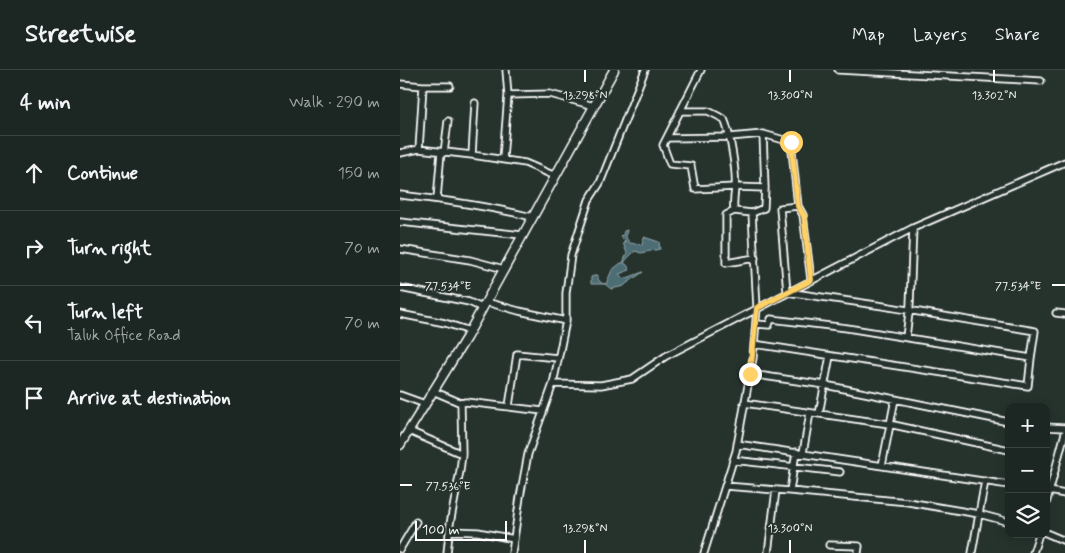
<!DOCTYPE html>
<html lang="en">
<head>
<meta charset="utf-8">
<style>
	body { margin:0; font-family:Mynerve,sans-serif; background:#252e2a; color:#f1f3f6 }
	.controls { position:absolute; right:15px; bottom:15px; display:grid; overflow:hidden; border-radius:10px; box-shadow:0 2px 12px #0003 }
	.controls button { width:45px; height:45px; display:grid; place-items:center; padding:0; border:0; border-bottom:1px solid #3a4340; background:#1c2622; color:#f1f3f6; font:25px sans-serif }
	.scale { position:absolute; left:15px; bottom:12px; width:92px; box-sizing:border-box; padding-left:5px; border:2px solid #fff; border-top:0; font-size:14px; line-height:18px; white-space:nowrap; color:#fff; -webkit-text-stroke:4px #26332d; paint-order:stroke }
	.stop { position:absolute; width:15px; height:15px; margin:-11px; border:4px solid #ffd166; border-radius:50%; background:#fff }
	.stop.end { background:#ffd166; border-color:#fff; box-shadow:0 1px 5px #0008 }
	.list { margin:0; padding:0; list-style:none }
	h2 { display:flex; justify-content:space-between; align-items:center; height:65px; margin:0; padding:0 20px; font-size:21px }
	h2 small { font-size:16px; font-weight:400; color:#a0a5a5 }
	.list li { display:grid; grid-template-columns:32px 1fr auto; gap:15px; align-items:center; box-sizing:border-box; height:75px; padding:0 20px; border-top:1px solid #3a4340 }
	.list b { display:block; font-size:19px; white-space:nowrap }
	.list p { margin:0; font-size:16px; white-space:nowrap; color:#a0a5a5 }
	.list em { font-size:16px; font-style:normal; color:#a0a5a5 }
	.icon { flex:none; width:28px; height:28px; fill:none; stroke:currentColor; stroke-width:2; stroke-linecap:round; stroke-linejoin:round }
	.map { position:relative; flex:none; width:665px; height:483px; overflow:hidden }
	header { display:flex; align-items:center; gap:30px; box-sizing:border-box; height:70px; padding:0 25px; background:#1c2622; border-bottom:1px solid #3a4340 }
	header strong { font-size:24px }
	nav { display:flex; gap:28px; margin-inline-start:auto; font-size:18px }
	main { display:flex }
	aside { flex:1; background:#1c2622 }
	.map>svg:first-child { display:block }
	.water { fill:#4d6d74; stroke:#94a7ac }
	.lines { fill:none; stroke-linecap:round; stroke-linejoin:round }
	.street-casing { stroke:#fff; stroke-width:9 }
	.secondary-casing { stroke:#fff; stroke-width:11 }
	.street { stroke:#26332d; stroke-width:5.5 }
	.secondary { stroke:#26332d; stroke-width:8 }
	.route { stroke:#ffd166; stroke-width:6 }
	.ticks { fill:none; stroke:#fff; stroke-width:2 }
	.ticks-label { font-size:12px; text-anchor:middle; fill:#fff; stroke:#26332d; stroke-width:4; stroke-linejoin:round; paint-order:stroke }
</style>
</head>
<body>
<header>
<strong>Streetwise</strong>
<nav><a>Map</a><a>Layers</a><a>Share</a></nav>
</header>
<main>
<aside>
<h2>4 min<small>Walk · 290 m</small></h2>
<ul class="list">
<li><svg class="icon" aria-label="ahead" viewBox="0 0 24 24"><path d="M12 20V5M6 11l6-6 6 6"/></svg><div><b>Continue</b></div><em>150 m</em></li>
<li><svg class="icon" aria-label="right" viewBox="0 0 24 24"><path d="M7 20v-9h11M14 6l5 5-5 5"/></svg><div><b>Turn right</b></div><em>70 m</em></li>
<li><svg class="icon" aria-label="left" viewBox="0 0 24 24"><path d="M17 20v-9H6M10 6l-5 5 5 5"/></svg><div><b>Turn left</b><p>Taluk Office Road</p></div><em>70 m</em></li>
<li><svg class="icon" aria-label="arrive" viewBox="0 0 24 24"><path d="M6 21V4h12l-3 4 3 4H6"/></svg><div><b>Arrive at destination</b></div></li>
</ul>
</aside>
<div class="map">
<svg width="665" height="483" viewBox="0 0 665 483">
	<rect width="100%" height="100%" fill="#26332d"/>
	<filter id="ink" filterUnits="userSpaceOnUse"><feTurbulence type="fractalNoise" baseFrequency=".02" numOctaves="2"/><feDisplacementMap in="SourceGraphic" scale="10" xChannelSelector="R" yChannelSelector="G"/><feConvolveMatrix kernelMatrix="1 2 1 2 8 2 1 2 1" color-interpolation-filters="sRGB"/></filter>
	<g filter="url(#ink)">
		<!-- water -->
		<path class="water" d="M227 160 226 168 230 173 242 175 244 167 259 172 260 179 241 183 235 181C231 185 227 188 224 193L227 195 230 200 219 204 224 209 243 202 226 214 224 216 211 219 205 214H191V207L198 205V209L201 213 206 214 212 200 221 193H223L227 183 223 173 226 172 220 166 223 165 224 161Z"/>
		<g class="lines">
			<defs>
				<path id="street" d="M438 0 641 11
					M0 14 23 16 19 79
					M23 16H50
					M108 25 150 24 194 36
					M280 41H308L324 49C330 62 337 104 335 118 334 126 333 133 334 141L352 143 357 238 353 288 336 381 304 483
					M268 68 330 67 363 64 365 118 335 117 295 119 291 96 270 94 263 75 301 0
					M0 83 19 79 72 85 125 93 155 106
					M44 83 48 51
					M72 85 75 33
					M103 89 108 25 106 0
					M0 125C45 130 88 136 132 147
					M37 129 41 82
					M398 136 403 145 411 210
					M334 141 326 145V193L355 188
					M352 143 364 138 365 118
					M0 152 122 165
					M0 179 70 190 104 199
					M0 218 69 232 82 238
					M86 232 119 241 166 251
					M656 243 665 244
					M0 244 45 253 70 261
					M356 254 369 255 371 249 447 258 631 288 635 261 483 236 387 222 380 138 398 136 391 72 363 64
					M506 267 510 235 513 158
					M354 274 628 316 631 288
					M350 304 425 315 609 352
					M153 314 201 315 232 309 266 286 513 158 665 92
					M33 321 61 333 66 332 143 341
					M0 325 25 334
					M344 333 489 354 609 380
					M109 336 117 284 158 288
					M419 344 430 286
					M646 357 665 358
					M9 361 62 384
					M337 374 609 415
					M403 383 410 343
					M333 390 440 402
					M482 396 495 329
					M325 416 390 421 396 382
					M390 421 508 432 579 444 609 452
					M649 421 665 424
					M646 434 665 363
					M51 461 78 462 114 469
					M646 463 665 471
					M429 475 459 476 458 483
					M0 479 16 452
					M47 483 50 454 60 401 62 384 61 333
					M112 483 120 427 128 384 153 314 166 251V223L171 185 189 130 200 113 245 0
					M368 483 376 420
					M572 483 585 411
					M633 483 639 464"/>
				<path id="secondary" d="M0 375 66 268 214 0"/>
			</defs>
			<!-- street casing -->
			<use href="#street" class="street-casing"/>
			<!-- secondary casing -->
			<use href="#secondary" class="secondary-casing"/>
			<!-- street -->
			<use href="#street" class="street"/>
			<!-- secondary -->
			<use href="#secondary" class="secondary"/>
		</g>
	</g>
	<g class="lines" filter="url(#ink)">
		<!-- route -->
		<path class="route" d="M350 304 357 238 411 210 404 146 398 136 391 72"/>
	</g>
	<!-- ticks -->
	<path class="ticks" d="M185 0V12M390 0V12M594 0V12M0 215H12M652 215H665M0 415H12M185 470V483M390 470V483"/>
	<g class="ticks-label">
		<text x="185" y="29">13.298°N</text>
		<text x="390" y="29">13.300°N</text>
		<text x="594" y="29">13.302°N</text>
		<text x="618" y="220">77.534°E</text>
		<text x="48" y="220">77.534°E</text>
		<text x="48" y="420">77.536°E</text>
		<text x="185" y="462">13.298°N</text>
		<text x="390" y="462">13.300°N</text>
	</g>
</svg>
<div class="controls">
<button>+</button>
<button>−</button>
<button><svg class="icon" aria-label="layers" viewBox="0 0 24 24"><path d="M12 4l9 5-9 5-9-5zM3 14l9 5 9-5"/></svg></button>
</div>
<div class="scale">100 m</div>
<div class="stop" style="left:391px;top:72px"></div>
<div class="stop end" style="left:350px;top:304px"></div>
</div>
</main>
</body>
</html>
